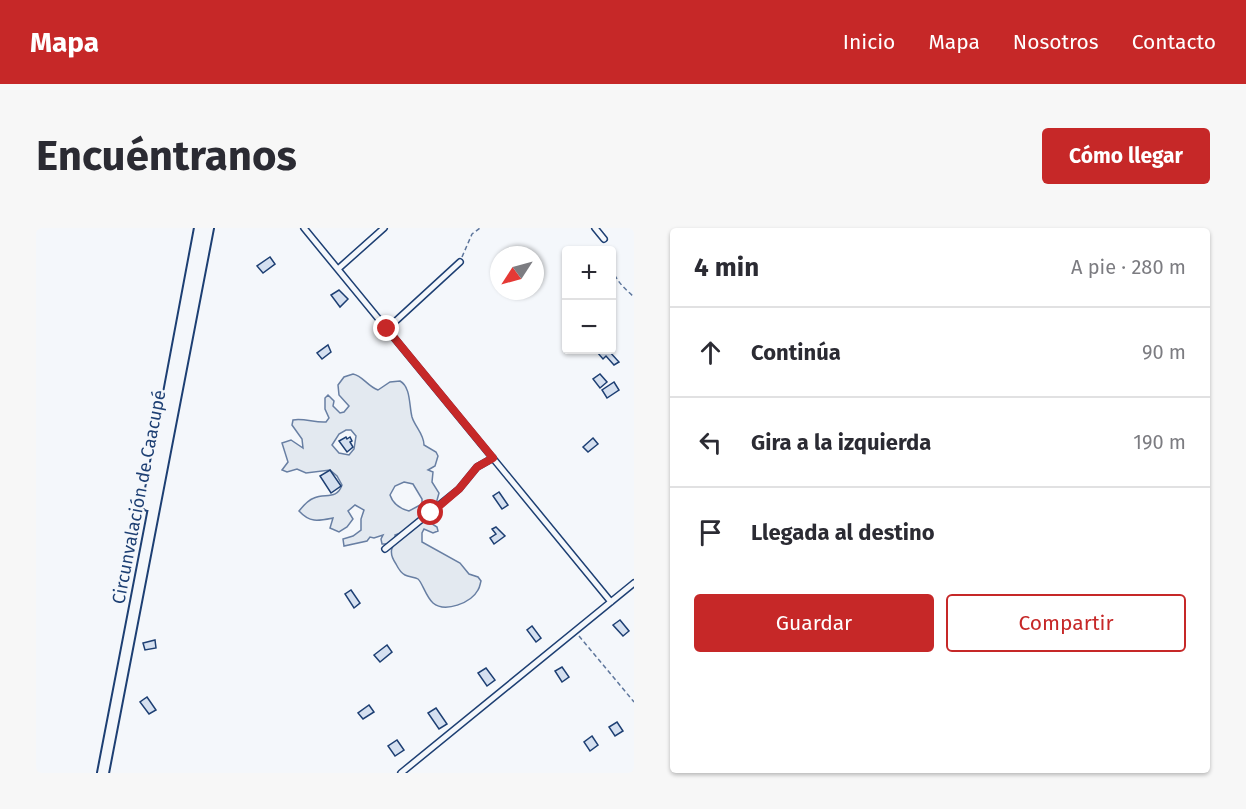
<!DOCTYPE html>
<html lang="es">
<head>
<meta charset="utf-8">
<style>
	body { margin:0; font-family:"Fira Sans",sans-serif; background:#f7f7f7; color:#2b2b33 }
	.controls { position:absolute; right:18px; top:18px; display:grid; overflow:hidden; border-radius:6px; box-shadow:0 2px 4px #0004 }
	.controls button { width:54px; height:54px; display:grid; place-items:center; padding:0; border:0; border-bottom:2px solid #e1e1e2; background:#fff; color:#2b2b33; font:30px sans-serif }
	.compass { position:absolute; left:454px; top:18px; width:54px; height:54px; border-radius:50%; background:#fff; box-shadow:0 2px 4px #0004; rotate:234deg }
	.stop { position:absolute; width:18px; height:18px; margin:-14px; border:4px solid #c62828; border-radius:50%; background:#fff }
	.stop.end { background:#c62828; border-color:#fff; box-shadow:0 2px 6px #0008 }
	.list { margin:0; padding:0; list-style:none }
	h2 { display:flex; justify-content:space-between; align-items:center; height:78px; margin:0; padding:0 24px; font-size:26px }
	h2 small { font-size:20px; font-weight:400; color:#7c7c81 }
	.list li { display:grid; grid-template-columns:39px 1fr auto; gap:18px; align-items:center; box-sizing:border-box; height:90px; padding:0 24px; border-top:2px solid #e1e1e2 }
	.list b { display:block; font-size:22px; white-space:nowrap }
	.list em { font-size:20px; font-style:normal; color:#7c7c81 }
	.actions { display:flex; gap:12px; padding:18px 24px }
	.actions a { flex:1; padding:14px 0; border:2px solid #c62828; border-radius:6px; text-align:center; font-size:21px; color:#c62828 }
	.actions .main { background:#c62828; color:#fff }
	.icon { flex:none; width:33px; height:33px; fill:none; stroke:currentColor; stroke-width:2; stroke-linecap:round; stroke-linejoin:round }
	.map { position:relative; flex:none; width:598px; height:545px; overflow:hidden; border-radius:6px }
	header { display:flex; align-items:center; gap:36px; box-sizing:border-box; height:84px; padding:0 30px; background:#c62828; color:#fff }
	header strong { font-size:28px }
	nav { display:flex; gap:33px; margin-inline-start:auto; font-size:21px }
	.intro { display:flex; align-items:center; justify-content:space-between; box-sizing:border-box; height:144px; padding:0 36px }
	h1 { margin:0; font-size:42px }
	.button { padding:15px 27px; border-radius:6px; background:#c62828; color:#fff; font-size:21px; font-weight:700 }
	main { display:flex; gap:36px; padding:0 36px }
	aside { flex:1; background:#fff; border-radius:6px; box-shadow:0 2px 4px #0004 }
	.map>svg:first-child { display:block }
	.green { fill:#e3e9f0; stroke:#687fa3; stroke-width:1.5; fill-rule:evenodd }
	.building { fill:#d5e0f0; stroke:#1d3f73; stroke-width:1.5 }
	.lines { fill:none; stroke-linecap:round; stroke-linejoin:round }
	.street-casing { stroke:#1d3f73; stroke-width:8 }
	.highway-casing { stroke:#1d3f73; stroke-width:14 }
	.path { stroke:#5e769c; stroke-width:1.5; stroke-dasharray:4.5 3; stroke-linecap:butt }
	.street { stroke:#f4f7fb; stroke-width:5 }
	.highway { stroke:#f4f7fb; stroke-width:10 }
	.route { stroke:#c62828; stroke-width:8 }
	.labels { text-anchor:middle; stroke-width:4.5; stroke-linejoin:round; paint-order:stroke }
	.street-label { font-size:18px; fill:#1d3f73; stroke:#f4f7fb }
</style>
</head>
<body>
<header>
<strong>Mapa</strong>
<nav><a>Inicio</a><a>Mapa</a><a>Nosotros</a><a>Contacto</a></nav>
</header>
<div class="intro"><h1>Encuéntranos</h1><a class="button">Cómo llegar</a></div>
<main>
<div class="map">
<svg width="598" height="545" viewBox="0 0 598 545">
	<rect width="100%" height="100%" fill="#f4f7fb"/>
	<!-- green -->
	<path class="green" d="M317 146C327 148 331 158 342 162L354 154 364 153C375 159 373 178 376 189 379 199 388 206 388 217L400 224 402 228 399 238 392 242 397 244 396 254 403 265 398 283 390 288 393 294 401 299 402 303 397 305 388 301 386 305V314L424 335 433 346 442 349 445 353C444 356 444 359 442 362 435 375 409 385 397 375 390 369 386 354 382 351 379 349 373 349 369 347 365 345 362 340 360 336 350 322 358 316 367 304L359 307 360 312 351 316H346L345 311 347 307 338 310 334 309 331 313 308 318 307 311 317 308 325 302V291L328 282 319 277 312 283 317 291 311 299 303 304 294 300 297 290C282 293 274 295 263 283 267 278 272 272 278 270 289 265 301 272 306 257L301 248 294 242 270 245 261 241 251 244 246 242 252 234 246 215 255 212 267 220 266 211 256 197 257 192C268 190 279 195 290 194L293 190 289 181V170L292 167 298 173 297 178 304 185 308 184 313 178 303 167 302 157 308 149ZM310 202H315L320 208 318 221 313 227 303 225 296 217 303 206ZM368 254 377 256 386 271V276L373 283C365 281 357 276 354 267L359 258Z"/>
	<!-- building -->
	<path class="building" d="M234 29 239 36 227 45 221 38Z
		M303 62 312 71 304 79 295 67Z
		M292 117 295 124 286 131 281 125Z
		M564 122H572L583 134 578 137 570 128 567 131 561 124Z
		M564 146 571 154 564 160 557 151Z
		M578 154 583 162 571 170 566 162Z
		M310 209 311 211 314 209 316 213 314 214 317 219 311 224 303 213Z
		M557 210 562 216 552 224 547 219Z
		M294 242 305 258 295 265 284 248Z
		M463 264 472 277 466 281 457 268Z
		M460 299 469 308 458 316 454 310 460 306 456 301Z
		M315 362 324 375 318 380 309 366Z
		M584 392 593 403 587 408 577 397Z
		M496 398 505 410 500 414 491 402Z
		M119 412 120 420 109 422 107 415Z
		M351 417 356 424 344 434 338 427Z
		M526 439 533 449 526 454 519 443Z
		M450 440 459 452 451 458 442 445Z
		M111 469 120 482 113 486 104 474Z
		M333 477 338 484 327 491 322 485Z
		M400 480 411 496 403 501 392 485Z
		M581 494 587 503 579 508 573 499Z
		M556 508 562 517 554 523 548 514Z
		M361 512 368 522 359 528 352 518Z"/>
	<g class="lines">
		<defs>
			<path id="street" d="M268 0 575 374
				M559 0 568 11
				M302 41 348 0
				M351 101 424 34
				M349 321 423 261 441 239 457 230
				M365 545 598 355"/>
			<path id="highway" d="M112 277 164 0
				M67 545 172 0"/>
		</defs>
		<!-- street casing -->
		<use href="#street" class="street-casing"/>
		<!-- highway casing -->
		<use href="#highway" class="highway-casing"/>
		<!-- path -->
		<path class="path" d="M426 29 436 6 444 0
			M576 40C580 53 588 60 598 69
			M543 408 598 474"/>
		<!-- street -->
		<use href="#street" class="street"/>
		<!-- highway -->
		<use href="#highway" class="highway"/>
	</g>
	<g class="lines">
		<!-- route -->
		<path class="route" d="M351 101 457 230 441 239 423 261 395 285"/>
	</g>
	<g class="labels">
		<!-- street labels -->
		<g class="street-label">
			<text transform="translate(103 269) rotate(-79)" y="6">Circunvalación de Caacupé</text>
		</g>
	</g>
</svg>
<div class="controls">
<button>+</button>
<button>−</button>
</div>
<svg class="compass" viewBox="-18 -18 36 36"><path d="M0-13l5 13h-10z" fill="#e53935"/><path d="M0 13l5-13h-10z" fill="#7c7c81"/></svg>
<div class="stop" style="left:395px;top:285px"></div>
<div class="stop end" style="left:351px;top:101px"></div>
</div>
<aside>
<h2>4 min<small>A pie · 280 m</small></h2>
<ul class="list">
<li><svg class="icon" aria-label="ahead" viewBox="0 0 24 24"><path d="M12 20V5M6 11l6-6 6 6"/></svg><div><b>Continúa</b></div><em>90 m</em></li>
<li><svg class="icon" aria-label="left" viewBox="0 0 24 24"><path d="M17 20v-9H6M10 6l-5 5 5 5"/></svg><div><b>Gira a la izquierda</b></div><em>190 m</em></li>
<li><svg class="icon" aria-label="arrive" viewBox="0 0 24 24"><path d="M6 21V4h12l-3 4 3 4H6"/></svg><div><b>Llegada al destino</b></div></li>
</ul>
<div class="actions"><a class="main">Guardar</a><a>Compartir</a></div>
</aside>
</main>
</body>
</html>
